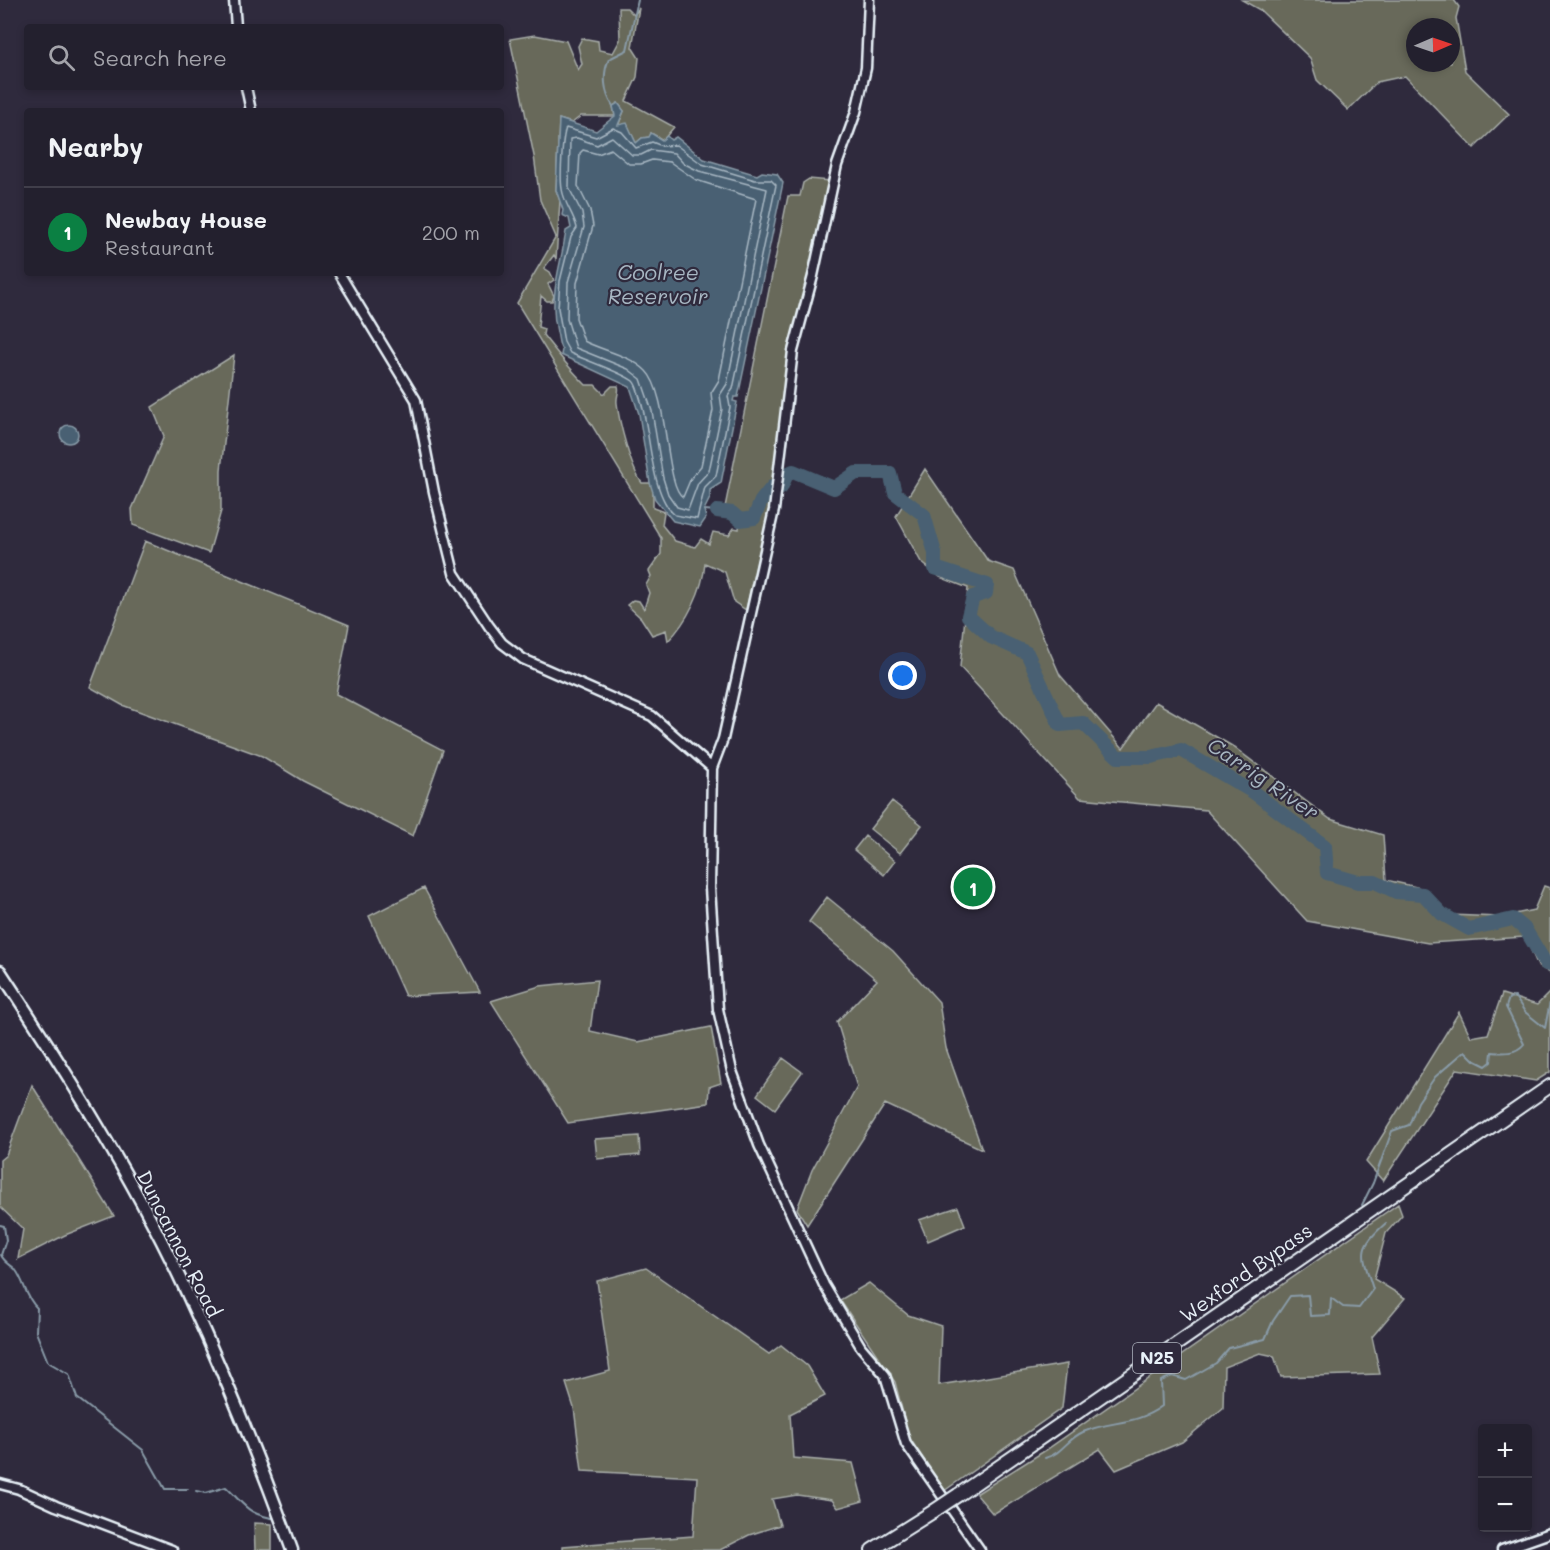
<!DOCTYPE html>
<html lang="en">
<head>
<meta charset="utf-8">
<style>
	body { margin:0; font-family:Mali,sans-serif; background:#2b2836; color:#f1f3f6 }
	.controls { position:absolute; right:18px; bottom:18px; display:grid; overflow:hidden; border-radius:6px; box-shadow:0 3px 9px #0003 }
	.controls button { width:54px; height:54px; display:grid; place-items:center; padding:0; border:0; border-bottom:2px solid #403e4a; background:#23202e; color:#f1f3f6; font:30px sans-serif }
	.compass { position:absolute; left:1406px; top:18px; width:54px; height:54px; border-radius:50%; background:#23202e; box-shadow:0 3px 9px #0003; rotate:88deg }
	.you { position:absolute; left:903px; top:676px; width:21px; height:21px; margin:-15px; border:4px solid #fff; border-radius:50%; background:#1a73e8; box-shadow:0 0 0 9px #1a73e833 }
	.badge { display:grid; place-items:center; width:39px; height:39px; border-radius:50%; background:#0b8043; color:#fff; font-size:20px; font-weight:700 }
	.pin { position:absolute; translate:-50% -50%; border:3px solid #fff; box-shadow:0 2px 6px #0006 }
	.list { margin:0; padding:0; list-style:none }
	h2 { display:flex; justify-content:space-between; align-items:center; height:78px; margin:0; padding:0 24px; font-size:26px }
	h2 small { font-size:20px; font-weight:400; color:#a3a3aa }
	.list li { display:grid; grid-template-columns:39px 1fr auto; gap:18px; align-items:center; box-sizing:border-box; height:90px; padding:0 24px; border-top:2px solid #403e4a }
	.list b { display:block; font-size:22px; white-space:nowrap }
	.list p { margin:0; font-size:20px; white-space:nowrap; color:#a3a3aa }
	.list em { font-size:20px; font-style:normal; color:#a3a3aa }
	.icon { flex:none; width:33px; height:33px; fill:none; stroke:currentColor; stroke-width:2; stroke-linecap:round; stroke-linejoin:round }
	.map { position:relative; flex:none; width:1550px; height:1550px; overflow:hidden }
	.search { position:absolute; background:#23202e; box-shadow:0 3px 9px #0003; left:24px; top:24px; width:480px; height:66px; display:flex; align-items:center; gap:15px; box-sizing:border-box; padding:0 21px; border-radius:6px; color:#a3a3aa; font-size:22px }
	.panel { position:absolute; background:#23202e; box-shadow:0 3px 9px #0003; left:24px; top:108px; width:480px; height:168px; border-radius:6px }
	.map>svg:first-child { display:block }
	.green { fill:#67695a; stroke:#a8ada9; stroke-width:1.5; fill-rule:evenodd }
	.water { fill:#496173; stroke:#899ba8; stroke-width:1.5 }
	.lines { fill:none; stroke-linecap:round; stroke-linejoin:round }
	.shore { stroke:#a8b7c3; stroke-width:1.5 }
	.stream { stroke:#899ba8; stroke-width:2 }
	.river { stroke:#496173; stroke-width:14 }
	.minor-casing { stroke:#e8f1f8; stroke-width:13 }
	.major-casing { stroke:#e8f1f8; stroke-width:15 }
	.highway-casing { stroke:#e8f1f8; stroke-width:16 }
	.minor { stroke:#2f2a3d; stroke-width:8 }
	.major { stroke:#2f2a3d; stroke-width:10 }
	.highway { stroke:#2f2a3d; stroke-width:12 }
	.highway-bridge-casing { stroke:#e8f1f8; stroke-width:16; stroke-linecap:butt }
	.highway-bridge { stroke:#2f2a3d; stroke-width:12 }
	.labels { text-anchor:middle; stroke-width:4.5; stroke-linejoin:round; paint-order:stroke }
	.shield { fill:#2f2a3d; stroke:#b0b5c0; stroke-width:1.5 }
	.shield-label { font-size:18px; font-weight:bold; fill:#e8f1f8 }
	.street-label { font-size:20px; fill:#e8f1f8; stroke:#2f2a3d }
	.water-label { font-size:21px; font-style:italic; fill:#a8b7c3; stroke:#2f2a3d }
</style>
</head>
<body>
<div class="map">
<svg width="1550" height="1550" viewBox="0 0 1550 1550">
	<rect width="100%" height="100%" fill="#2f2a3d"/>
	<filter id="ink" filterUnits="userSpaceOnUse"><feTurbulence type="fractalNoise" baseFrequency=".0167" numOctaves="2"/><feDisplacementMap in="SourceGraphic" scale="12" xChannelSelector="R" yChannelSelector="G"/><feConvolveMatrix kernelMatrix="1 2 1 2 8 2 1 2 1" color-interpolation-filters="sRGB"/></filter>
	<g filter="url(#ink)">
		<!-- green -->
		<path class="green" d="M1242 0H1454L1459 7 1456 18 1465 71 1509 114 1474 148 1405 76 1377 82 1348 110 1317 80 1310 58 1260 10ZM1415 27H1451V63H1415Z
			M619 8H627L634 15 639 8 632 47 639 58 637 77 626 101 674 127 663 140 651 133 650 137 642 138 636 143 627 124 618 126 624 111 618 103 613 106 615 116H581L572 123 559 119 556 190 560 201 556 259 554 255 544 268 550 272 554 280 548 284 554 296 552 301H547L541 296 538 327 544 329 543 335C557 353 570 369 586 385H595L604 394 612 386H618C620 392 616 396 617 403 619 422 631 469 642 483H650L653 487V508L664 512 662 525 675 541 695 547 701 539 709 544 713 532 729 535 734 528 739 529 740 520 732 513 724 512 788 196H800L803 183 809 179 830 181 810 275 789 351 769 509 746 610 734 602 725 572 705 563C703 590 687 622 668 641L666 630 652 635 641 618 627 605 633 600 639 601 644 609 649 593 646 585 651 576 649 571 661 554V538L517 303 556 237 540 200 534 156 510 39 535 35 566 41 578 70 582 64 578 46 582 38 598 41 599 50 613 53 620 40Z
			M234 355 221 470V511L209 553 133 525 132 509 164 436 152 407Z
			M925 469 988 561 1014 570 1060 675 1123 748 1156 702 1232 746 1330 819 1383 835 1386 880 1425 889 1450 915 1500 917 1534 910 1544 886 1550 888V973L1538 966 1525 937 1428 943 1307 921 1206 810 1080 798 960 667 968 588 940 577 921 562 896 516Z
			M145 541 349 625 336 694 443 750 413 836 303 781 262 756 122 705 90 687Z
			M892 801 922 825 900 853 870 829Z
			M865 836 895 861 884 875 854 850Z
			M424 888 480 992 405 996 369 916Z
			M827 897 893 951 939 1002 946 1048 982 1149 885 1104 807 1225 797 1209 812 1170 857 1087 837 1022 877 980 809 922Z
			M597 980 590 1031 638 1042 711 1027 721 1083 709 1087 708 1103 568 1123 491 1001 540 986Z
			M1550 992V1072L1536 1081 1457 1069 1383 1181 1366 1162 1459 1012 1471 1037 1488 1034 1502 994 1537 1005Z
			M783 1058 802 1072 775 1109 757 1095Z
			M32 1085 114 1216 65 1235 18 1259 23 1229 0 1207V1160L6 1155Z
			M639 1136 640 1155 597 1159 595 1139Z
			M1398 1204 1402 1215 1386 1233 1374 1279 1405 1298 1372 1337 1380 1374 1281 1377 1274 1356 1260 1353 1224 1367 1223 1408 1182 1442 1116 1470 1100 1449 993 1514 976 1494 1046 1450Z
			M958 1207 965 1225 928 1241 919 1220Z
			M646 1268 769 1354 781 1345 807 1366 825 1396 790 1414 793 1458 853 1463 863 1501 838 1508 832 1500 797 1495 772 1499 780 1525 749 1535 720 1550H563V1546L693 1536 697 1477 582 1471 574 1408 566 1383 610 1371 597 1281Z
			M869 1283 908 1315 941 1326 939 1385 1067 1364 1062 1408 944 1491 909 1437 895 1382 840 1300Z
			M254 1523 272 1524V1550H255Z"/>
		<!-- water -->
		<path class="water" d="M618 103 624 111 618 125 627 123 636 143 642 138 649 137 651 133 662 140 667 136 671 140 676 137 704 159 757 175 762 172 777 174 783 183 738 397H734L733 401 737 402 721 483 710 490V498L704 510 706 518 700 527 673 521 655 499 650 483 639 414 630 387 561 355 562 350C558 344 559 339 557 332 548 296 561 267 566 231L571 228 569 218 562 215 563 210 556 190 559 119 596 131 615 116 613 106Z
			M60 434a9 9 0 1 1 18 0a9 9 0 1 1-18 0Z"/>
		<g class="lines">
			<!-- shore -->
			<path class="shore" d="M566 128 596 137 613 128 622 132 636 148 652 142 662 146 676 145 702 164 755 180H771L776 185 733 389 728 396 730 407 716 476 705 487 697 519 675 515C650 495 651 430 640 398 638 392 637 385 633 381 623 373 585 360 570 353L564 342 558 308 560 281 571 237 577 228C574 214 564 204 562 189 560 178 562 138 566 128Z
				M612 137 632 155H641L651 150 674 153 683 163 699 171 767 189 727 384 720 395 722 409 709 471 698 483 688 510 677 507 668 494 663 478 652 411 641 379 628 369 576 348 567 319 568 282 584 227 582 213 569 188 570 139 577 138 597 145Z
				M611 149 629 164H641L652 160 670 162 696 180 756 199 719 380 711 393 713 410 701 466 691 478 683 497C665 487 669 394 646 371 630 355 603 351 584 341L576 318 577 283 593 226 590 210 578 186 580 153 583 150 598 154Z"/>
			<!-- stream -->
			<path class="stream" d="M613 106C604 93 602 74 609 59L627 50 638 0
				M704 510 717 511
				M1362 1205 1373 1183 1392 1131 1409 1125 1418 1102 1435 1077 1465 1051 1474 1060 1486 1066 1491 1062 1492 1052C1503 1053 1516 1054 1524 1044L1506 1007 1509 998 1515 997 1525 1012 1545 1028 1550 1002
				M0 1225 4 1226 6 1240 1 1255C5 1263 10 1264 15 1269 25 1282 25 1297 37 1308L36 1332 48 1362 69 1374 77 1398 143 1450 165 1489H188
				M1045 1458C1062 1454 1067 1439 1083 1432 1111 1420 1135 1426 1162 1406L1161 1381 1172 1376 1186 1380 1216 1363 1229 1348 1265 1339 1273 1321 1290 1296 1308 1295 1310 1316 1330 1315 1331 1298 1343 1307 1359 1308 1373 1289C1362 1254 1356 1249 1386 1223
				M196 1491 206 1493 226 1487C246 1506 247 1515 278 1519"/>
			<!-- river -->
			<path class="river" d="M781 488 787 474 793 471 834 488 856 473H890L895 493 924 515 935 553V568L987 585 986 593 973 597 968 616 991 637 1027 653 1060 725 1083 723 1118 757H1151L1181 750 1253 792 1325 846 1327 873 1358 882H1375L1396 892 1423 894 1442 914 1469 929 1513 919 1525 929 1546 964 1550 965
				M717 511 732 513 740 520 754 518 761 501 772 487"/>
			<defs>
				<path id="minor" d="M234 0 236 27
					M869 0 866 68 856 112 837 165 813 276 793 351 774 510 723 739 712 768 710 888 718 1009 732 1071 759 1145 824 1285 861 1347 885 1375 906 1444 980 1550
					M246 87 251 111
					M339 273 416 400 434 492 454 573 489 626 502 643 523 659 652 716 712 768
					M0 1484 19 1489 56 1506 172 1550
					M1502 1550 1550 1533"/>
				<path id="major" d="M0 971C66 1071 135 1181 185 1289 225 1375 260 1461 292 1550"/>
				<path id="highway" d="M958 1495 1550 1086
					M872 1550 934 1511"/>
			</defs>
			<!-- minor casing -->
			<use href="#minor" class="minor-casing"/>
			<!-- major casing -->
			<use href="#major" class="major-casing"/>
			<!-- highway casing -->
			<use href="#highway" class="highway-casing"/>
			<!-- minor -->
			<use href="#minor" class="minor"/>
			<!-- major -->
			<use href="#major" class="major"/>
			<!-- highway -->
			<use href="#highway" class="highway"/>
			<defs>
				<path id="highway-bridge" d="M934 1511 958 1495"/>
			</defs>
			<!-- highway-bridge casing -->
			<use href="#highway-bridge" class="highway-bridge-casing"/>
			<!-- highway-bridge -->
			<use href="#highway-bridge" class="highway-bridge"/>
		</g>
	</g>
	<g class="labels">
		<!-- shield labels -->
		<rect class="shield" x="1133" y="1343" width="48" height="30" rx="4.5"/>
		<g class="shield-label">
			<text x="1157" y="1364">N25</text>
		</g>
		<!-- street labels -->
		<g class="street-label">
			<text transform="translate(179 1244) rotate(63)" y="7">Duncannon Road</text>
			<text transform="translate(1246 1273) rotate(-35)" y="7">Wexford Bypass</text>
		</g>
		<!-- water labels -->
		<g class="water-label">
			<text x="658" y="280">Coolree<tspan x="658" dy="24">Reservoir</tspan></text>
			<text transform="translate(1263 779) rotate(34)" y="7">Carrig River</text>
		</g>
	</g>
</svg>
<div class="controls">
<button>+</button>
<button>−</button>
</div>
<svg class="compass" viewBox="-18 -18 36 36"><path d="M0-13l5 13h-10z" fill="#e53935"/><path d="M0 13l5-13h-10z" fill="#a3a3aa"/></svg>
<div class="you"></div>
<div class="pin badge" style="left:973px;top:887px">1</div>
<div class="search"><svg class="icon" aria-label="search" viewBox="0 0 24 24"><circle cx="10" cy="10" r="6"/><path d="M15 15l6 6"/></svg>Search here</div>
<section class="panel">
<h2>Nearby<small></small></h2>
<ul class="list">
<li><span class="badge">1</span><div><b>Newbay House</b><p>Restaurant</p></div><em>200 m</em></li>
</ul>
</section>
</div>
</body>
</html>
